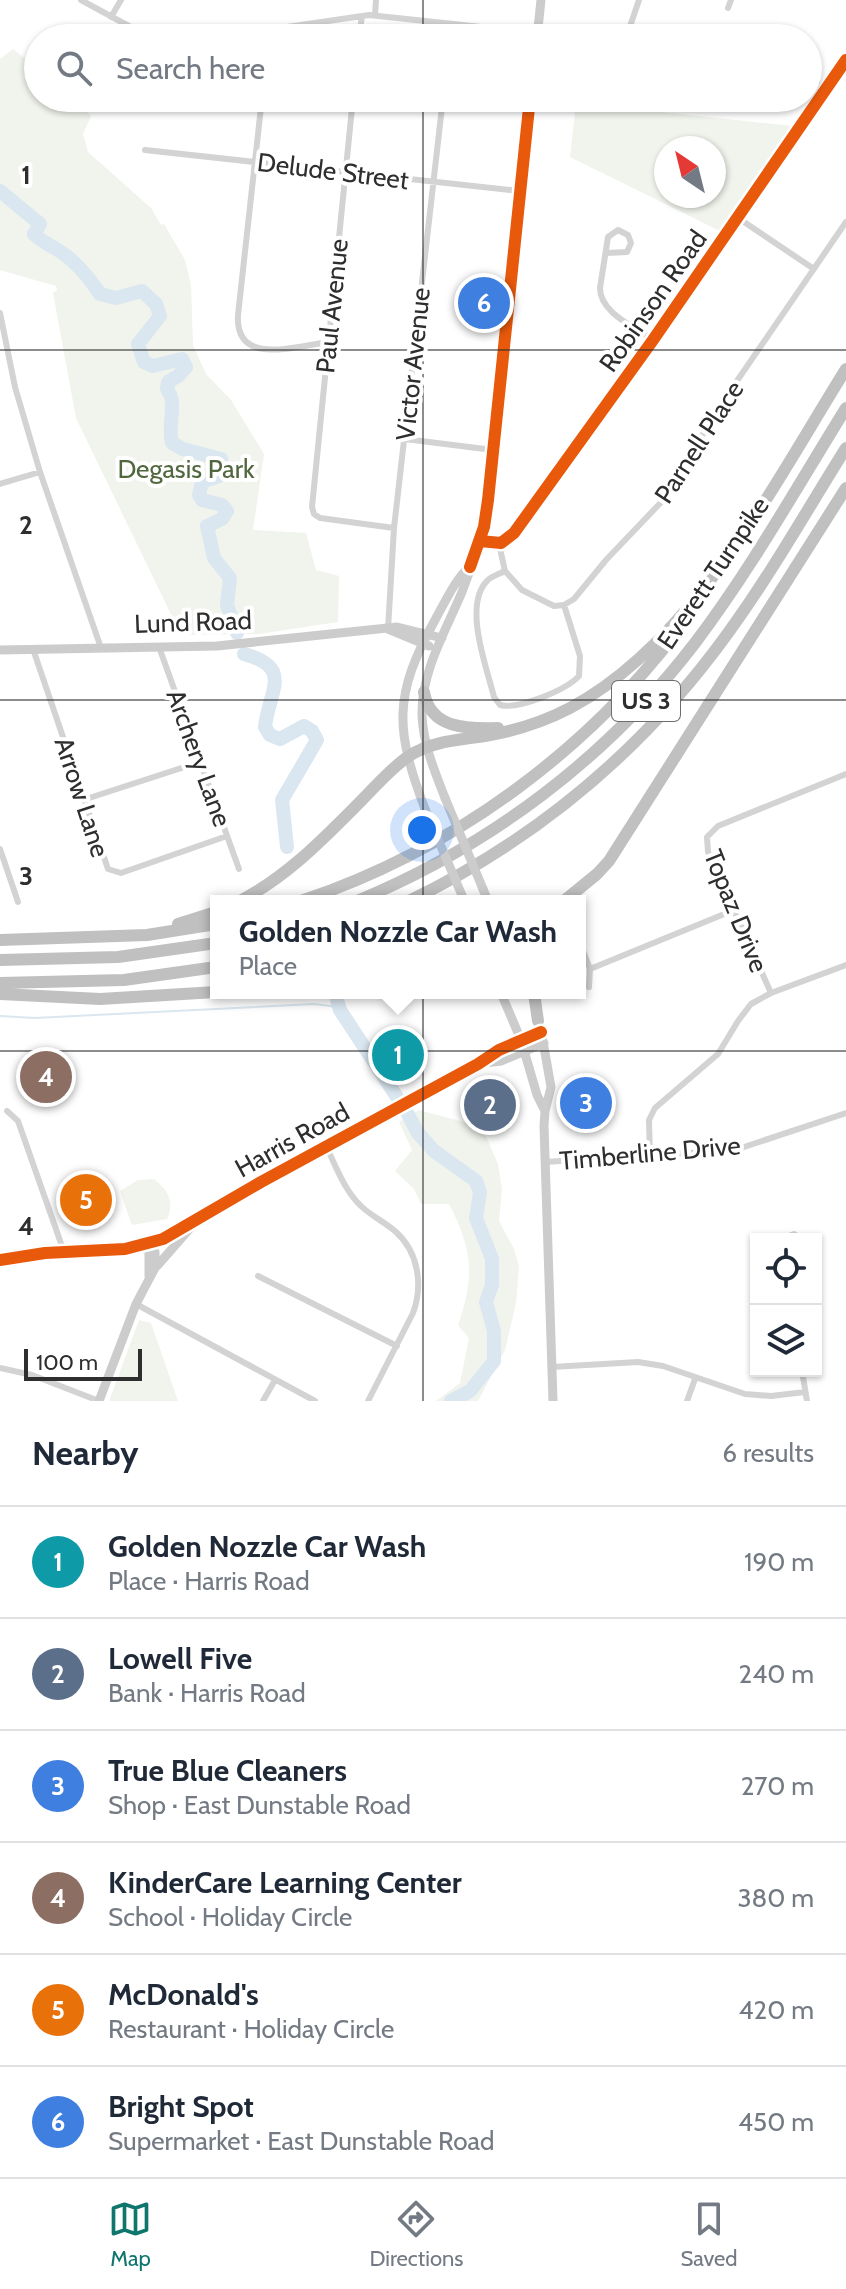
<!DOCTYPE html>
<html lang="en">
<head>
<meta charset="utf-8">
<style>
	body { margin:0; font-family:Cabin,sans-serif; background:#f2f2f3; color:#1f2937 }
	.controls { position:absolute; right:24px; bottom:24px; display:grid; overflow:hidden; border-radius:0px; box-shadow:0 2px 6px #0004 }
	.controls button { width:72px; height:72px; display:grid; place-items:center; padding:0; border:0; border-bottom:2px solid #e0e1e3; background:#fff; color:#1f2937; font:40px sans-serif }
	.compass { position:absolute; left:654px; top:136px; width:72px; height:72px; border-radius:50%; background:#fff; box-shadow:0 2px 6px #0004; rotate:325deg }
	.scale { position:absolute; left:24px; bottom:20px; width:118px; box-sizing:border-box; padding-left:8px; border:4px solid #2e2e2e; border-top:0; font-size:22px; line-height:28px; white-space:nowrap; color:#2e2e2e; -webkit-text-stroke:6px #fff; paint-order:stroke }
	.you { position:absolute; left:422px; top:830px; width:28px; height:28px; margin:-20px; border:6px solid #fff; border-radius:50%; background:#1a73e8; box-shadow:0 0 0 12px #1a73e833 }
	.badge { display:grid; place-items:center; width:52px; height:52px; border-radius:50%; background:#0f766e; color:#fff; font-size:26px; font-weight:700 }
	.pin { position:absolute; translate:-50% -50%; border:4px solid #fff; box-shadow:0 2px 8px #0006 }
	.popup { position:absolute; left:210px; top:895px; width:376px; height:104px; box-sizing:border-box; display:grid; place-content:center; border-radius:0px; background:#fff; filter:drop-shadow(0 2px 6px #0005); font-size:26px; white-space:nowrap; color:#747a83 }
	.popup b { font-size:30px; color:#1f2937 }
	.popup::after { content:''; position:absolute; left:50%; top:100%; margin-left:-16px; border:16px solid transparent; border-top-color:#fff }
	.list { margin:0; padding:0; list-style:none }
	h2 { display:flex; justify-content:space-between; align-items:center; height:104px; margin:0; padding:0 32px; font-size:34px }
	h2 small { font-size:26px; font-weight:400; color:#747a83 }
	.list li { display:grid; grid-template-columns:52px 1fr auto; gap:24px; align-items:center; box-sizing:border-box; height:112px; padding:0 32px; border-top:2px solid #e0e1e3 }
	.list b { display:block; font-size:30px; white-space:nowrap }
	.list p { margin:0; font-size:26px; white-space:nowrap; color:#747a83 }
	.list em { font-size:26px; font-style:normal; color:#747a83 }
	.icon { flex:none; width:44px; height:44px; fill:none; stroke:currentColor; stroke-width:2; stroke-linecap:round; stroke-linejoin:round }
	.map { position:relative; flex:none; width:846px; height:1401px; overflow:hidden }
	.search { position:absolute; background:#fff; box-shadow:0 2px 6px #0004; left:24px; right:24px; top:24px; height:88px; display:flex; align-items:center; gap:20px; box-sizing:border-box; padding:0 28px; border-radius:44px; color:#747a83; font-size:30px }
	.sheet { height:776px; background:#fff }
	nav { display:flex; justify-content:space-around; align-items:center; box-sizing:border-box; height:112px; border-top:2px solid #e0e1e3; background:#fff; font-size:22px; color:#747a83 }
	nav a { display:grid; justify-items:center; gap:4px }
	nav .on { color:#0f766e }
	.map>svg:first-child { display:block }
	.green { fill:#f0f4ec; fill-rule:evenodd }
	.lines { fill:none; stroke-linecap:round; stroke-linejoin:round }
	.stream { stroke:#dae7f0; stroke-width:2 }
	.river { stroke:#dae7f0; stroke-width:14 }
	.street { stroke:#d3d3d3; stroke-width:6 }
	.secondary { stroke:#ccc; stroke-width:9 }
	.highway { stroke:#c0c0c0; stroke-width:12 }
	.secondary-bridge { stroke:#ccc; stroke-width:9 }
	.cycleway-casing { stroke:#fff; stroke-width:17 }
	.cycleway { stroke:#e8590c; stroke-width:12 }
	.grid { fill:none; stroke:#2e2e2e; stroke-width:2; stroke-opacity:0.55 }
	.labels { text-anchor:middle; stroke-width:8; stroke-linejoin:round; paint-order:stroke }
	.shield { fill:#fff; stroke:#6d6d6d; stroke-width:2 }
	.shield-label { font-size:24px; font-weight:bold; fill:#2e2e2e }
	.street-label { font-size:26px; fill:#2e2e2e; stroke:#fff }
	.park-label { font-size:26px; fill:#51673e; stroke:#fff }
	.grid-label { font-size:26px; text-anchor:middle; font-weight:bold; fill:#2e2e2e; stroke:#fff; stroke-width:8; stroke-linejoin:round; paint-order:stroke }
</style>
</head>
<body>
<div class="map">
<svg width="846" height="1401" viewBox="0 0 846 1401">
	<rect width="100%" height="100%" fill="#fff"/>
	<!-- green -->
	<path class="green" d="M13 49 38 69V98H75L91 116 83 134 88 152 151 208 161 225 164 224 185 260 191 285 193 345 206 374 231 400 264 454 253 530 306 533 316 570 339 576 338 622 259 634 181 635 76 418 53 293 57 290 56 286 0 270V59Z
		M576 103 793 126 722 232 570 157ZM714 148V196H666V148Z
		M419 1110 482 1127 498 1164 502 1189 499 1221 514 1249 519 1266 516 1303 505 1350 478 1401H436L460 1383 469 1338 458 1325C475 1277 473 1250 449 1204H421L414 1189 395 1171 412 1150 399 1122Z
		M154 1179C168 1190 175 1202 167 1219L132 1225 120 1191 138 1180Z
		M139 1320 151 1323 178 1401H109Z"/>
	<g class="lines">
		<!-- stream -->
		<path class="stream" d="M0 1016 35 1018 314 1004 338 1007"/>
		<!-- river -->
		<path class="river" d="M0 191 40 224 34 234C43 243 51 245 61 252 76 262 90 279 100 294L116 298 142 291 156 304 160 316 138 344 144 362 153 366 182 359 186 367 178 376 168 382 167 389C178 403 167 424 172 443L183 449 221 459 223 468 219 476 202 482 199 495 202 500 222 505 227 511 222 519 207 526 214 558 230 578 227 605 237 633
			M244 654C294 668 269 690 265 727L270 735 280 739 304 726 312 731 317 740 282 800 287 847
			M337 1000 340 1010 397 1097
			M406 1111 418 1133 434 1151 476 1181 480 1193 476 1218 492 1259V1285L486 1302 494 1331V1361L470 1391 451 1401"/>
		<!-- street -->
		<path class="street" d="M81 0 151 38
			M728 8 731 0
			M375 15 376 0
			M111 17 121 0
			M211 38 369 15 537 33
			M359 38 362 16
			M450 38 451 24
			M626 38 639 0
			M808 84 828 86
			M262 98 238 315C235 367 295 346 329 342
			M353 98 312 507 314 514 320 518 394 528
			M145 150 520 191
			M738 218 814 269
			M606 253 627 252 631 243 628 235 618 230 608 237 600 288C600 313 635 327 653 340
			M0 313 15 387 40 472 101 648
			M405 439 493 450
			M0 484 40 472
			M480 541 501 543 514 533 653 340 846 60
			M499 544 505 571 522 590 554 606 564 605 574 599 606 560 668 495 715 413 846 222
			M505 571C499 574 492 576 488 580 462 604 487 668 494 697L500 705C518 710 566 690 579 676L580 656 564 605
			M388 629 394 528 443 98
			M159 647 239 869
			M33 649 108 869 121 873 227 836
			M83 800 200 762
			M0 849 18 902
			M580 943 590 969 589 987
			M590 969 734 910
			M771 993 708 852 707 837 718 826 846 774
			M7 1111 18 1121 64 1252
			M326 1146C336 1166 344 1190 361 1206 371 1216 385 1222 396 1232 419 1253 423 1286 413 1313L368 1401
			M650 1157 649 1120 655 1108 718 1054 738 1021 751 1004 771 993 846 965
			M545 1162 735 1150 846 1113
			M782 1239 794 1234 802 1239
			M258 1276 397 1346
			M136 1304 315 1401
			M552 1367 638 1362 663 1366 745 1394 771 1396 805 1392
			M0 1368 32 1375 99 1401
			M802 1371 807 1401
			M263 1401 275 1380
			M687 1401 695 1379"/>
		<!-- secondary -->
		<path class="secondary" d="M537 38 541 0
			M388 629 429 646
			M0 650 217 646 397 627 442 638
			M445 798C435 772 423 744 422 715 421 672 446 630 462 592 470 571 478 548 484 527L530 98
			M425 809C395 729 393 696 435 620 445 602 454 582 468 568
			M483 889 488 901
			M501 993 521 1040 537 1095 545 1111
			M541 1030 551 1087 545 1111 544 1126 553 1401
			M478 1064 501 1061 544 1043
			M0 1260 45 1253 125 1249 163 1239 261 1182 478 1064 499 1050 541 1032
			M157 1266 192 1226
			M149 1276V1243
			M99 1401 136 1304 155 1268V1252L149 1243"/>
		<!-- highway -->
		<path class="highway" d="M424 692C430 729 467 729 498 728
			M240 901C288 876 323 839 361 801 376 786 391 768 409 756 433 740 463 740 490 735 518 730 545 721 570 708 694 642 774 484 846 369
			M301 901C457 849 595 746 691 613
			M357 901C490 846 607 758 695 643 751 569 797 487 846 408
			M409 901C537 839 645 748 728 633 771 574 807 510 846 448
			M564 901 597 874 609 861 846 488
			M178 924 216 912
			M0 940 147 935 216 924
			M0 960 118 957 216 943
			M0 983 124 980 216 967
			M534 993 538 1021
			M0 994 100 999 216 992"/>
		<!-- secondary-bridge -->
		<path class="secondary-bridge" d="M445 798 483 889
			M425 809 464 900"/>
		<defs>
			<path id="cycleway" d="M480 541 501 543 514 533 653 340 846 60
				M470 567 484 527 488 500 530 98
				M0 1260 45 1253 125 1249 163 1239 261 1182 478 1064 499 1050 541 1032"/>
		</defs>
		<!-- cycleway casing -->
		<use href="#cycleway" class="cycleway-casing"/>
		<!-- cycleway -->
		<use href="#cycleway" class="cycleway"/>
	</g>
	<!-- grid -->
	<path class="grid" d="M423 0V38M423 98V1401M0 350H846M0 700H846M0 1051H846"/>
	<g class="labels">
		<!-- shield labels -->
		<rect class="shield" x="612" y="681" width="68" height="40" rx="6"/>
		<g class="shield-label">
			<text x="646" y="709">US 3</text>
		</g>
		<!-- street labels -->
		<g class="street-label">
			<text transform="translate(333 171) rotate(7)" y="9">Delude Street</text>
			<text transform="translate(653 301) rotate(-55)" y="9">Robinson Road</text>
			<text transform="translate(332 306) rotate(-84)" y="9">Paul Avenue</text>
			<text transform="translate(413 364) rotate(-84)" y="9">Victor Avenue</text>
			<text transform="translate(699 442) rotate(-57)" y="9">Parnell Place</text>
			<text transform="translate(713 573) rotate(-56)" y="9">Everett Turnpike</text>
			<text transform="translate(193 622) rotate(-2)" y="9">Lund Road</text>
			<text transform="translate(199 758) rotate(70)" y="9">Archery Lane</text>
			<text transform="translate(82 797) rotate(72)" y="9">Arrow Lane</text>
			<text transform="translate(736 911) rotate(68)" y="9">Topaz Drive</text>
			<text transform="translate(292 1140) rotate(-29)" y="9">Harris Road</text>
			<text transform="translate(650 1153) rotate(-5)" y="9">Timberline Drive</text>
		</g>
		<!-- park labels -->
		<g class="park-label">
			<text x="186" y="478">Degasis Park</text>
		</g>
	</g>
	<g class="grid-label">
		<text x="26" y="184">1</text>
		<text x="26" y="534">2</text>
		<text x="26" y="885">3</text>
		<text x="26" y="1235">4</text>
	</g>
</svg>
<div class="controls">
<button><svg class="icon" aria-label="locate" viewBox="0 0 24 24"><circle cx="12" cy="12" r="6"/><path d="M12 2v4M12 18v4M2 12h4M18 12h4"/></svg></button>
<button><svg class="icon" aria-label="layers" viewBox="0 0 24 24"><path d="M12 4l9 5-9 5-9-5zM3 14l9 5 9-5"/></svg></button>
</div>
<svg class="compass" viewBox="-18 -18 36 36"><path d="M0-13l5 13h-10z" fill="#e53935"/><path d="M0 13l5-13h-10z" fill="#747a83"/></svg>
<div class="scale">100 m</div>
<div class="you"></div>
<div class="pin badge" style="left:398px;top:1055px;background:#0f9aa8">1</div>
<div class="popup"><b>Golden Nozzle Car Wash</b>Place</div>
<div class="pin badge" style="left:490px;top:1105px;background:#5c6f8a">2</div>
<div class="pin badge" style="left:586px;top:1103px;background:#3f7fe0">3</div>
<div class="pin badge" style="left:46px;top:1077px;background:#8d6e63">4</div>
<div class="pin badge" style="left:86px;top:1200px;background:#e8710a">5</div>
<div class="pin badge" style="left:484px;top:303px;background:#3f7fe0">6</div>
<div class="search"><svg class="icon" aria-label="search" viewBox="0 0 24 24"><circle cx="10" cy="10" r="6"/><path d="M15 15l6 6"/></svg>Search here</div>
</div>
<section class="sheet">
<h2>Nearby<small>6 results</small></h2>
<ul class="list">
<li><span class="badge" style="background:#0f9aa8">1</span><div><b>Golden Nozzle Car Wash</b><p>Place · Harris Road</p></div><em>190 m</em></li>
<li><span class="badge" style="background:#5c6f8a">2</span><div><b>Lowell Five</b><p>Bank · Harris Road</p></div><em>240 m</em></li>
<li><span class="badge" style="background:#3f7fe0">3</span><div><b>True Blue Cleaners</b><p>Shop · East Dunstable Road</p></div><em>270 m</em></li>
<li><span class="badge" style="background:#8d6e63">4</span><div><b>KinderCare Learning Center</b><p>School · Holiday Circle</p></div><em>380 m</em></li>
<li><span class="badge" style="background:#e8710a">5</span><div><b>McDonald's</b><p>Restaurant · Holiday Circle</p></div><em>420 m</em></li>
<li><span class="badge" style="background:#3f7fe0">6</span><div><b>Bright Spot</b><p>Supermarket · East Dunstable Road</p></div><em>450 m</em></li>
</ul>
</section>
<nav>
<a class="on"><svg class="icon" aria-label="map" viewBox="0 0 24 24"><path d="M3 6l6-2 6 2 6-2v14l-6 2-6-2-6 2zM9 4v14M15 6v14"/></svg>Map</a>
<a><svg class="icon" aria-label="directions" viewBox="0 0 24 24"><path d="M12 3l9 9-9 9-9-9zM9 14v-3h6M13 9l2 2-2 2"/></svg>Directions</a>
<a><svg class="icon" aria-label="saved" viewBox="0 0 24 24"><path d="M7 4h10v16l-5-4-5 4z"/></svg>Saved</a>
</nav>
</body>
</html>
